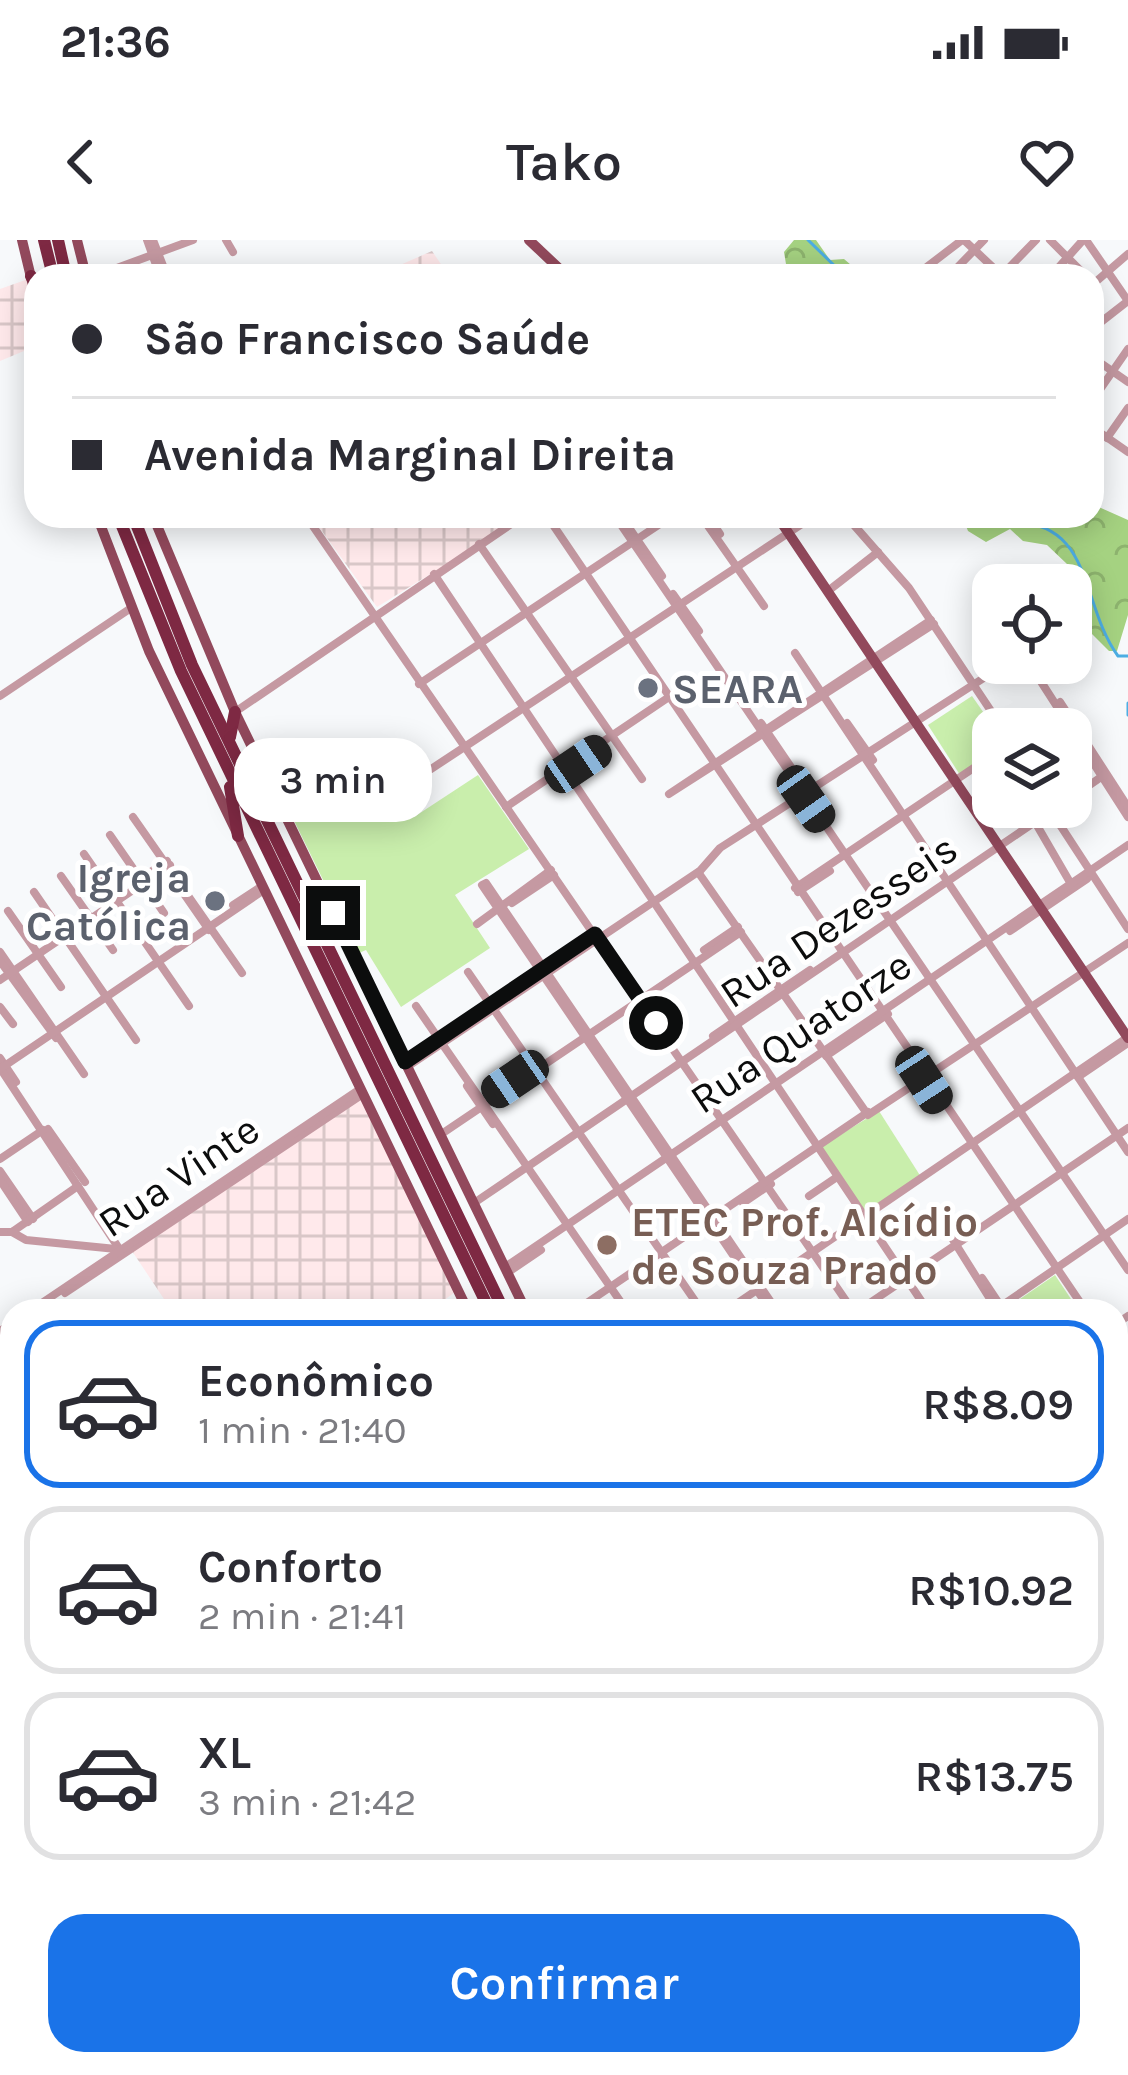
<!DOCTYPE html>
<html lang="pt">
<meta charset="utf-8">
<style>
body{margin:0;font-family:Karla,sans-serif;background:#f7f7f7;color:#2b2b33;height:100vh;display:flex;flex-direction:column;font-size:45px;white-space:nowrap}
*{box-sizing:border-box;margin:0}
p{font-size:39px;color:#7c7c81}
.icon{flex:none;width:66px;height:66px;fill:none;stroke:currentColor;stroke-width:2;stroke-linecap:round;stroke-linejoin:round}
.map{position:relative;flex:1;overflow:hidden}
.panel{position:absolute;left:0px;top:1059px;width:1128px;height:777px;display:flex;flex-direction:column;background:#fff;border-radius:36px 36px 0 0;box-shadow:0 6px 30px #0003}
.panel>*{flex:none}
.top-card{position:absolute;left:24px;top:24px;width:1080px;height:264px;border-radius:36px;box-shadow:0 6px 30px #0003;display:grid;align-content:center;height:264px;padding:0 48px;background:#fff}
.controls{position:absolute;left:972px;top:324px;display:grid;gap:24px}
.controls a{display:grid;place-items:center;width:120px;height:120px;border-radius:24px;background:#fff;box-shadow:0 6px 30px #0003;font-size:60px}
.end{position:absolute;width:54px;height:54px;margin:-27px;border:15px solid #0c0d0d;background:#fff;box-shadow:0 0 0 6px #fff}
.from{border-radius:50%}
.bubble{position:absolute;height:84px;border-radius:36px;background:#fff;box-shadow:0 6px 30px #0003;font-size:39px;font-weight:600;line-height:84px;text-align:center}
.car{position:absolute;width:36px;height:72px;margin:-36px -18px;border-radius:15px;box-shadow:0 0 9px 3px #0007;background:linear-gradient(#222 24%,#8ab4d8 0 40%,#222 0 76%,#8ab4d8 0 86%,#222 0)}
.top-card b{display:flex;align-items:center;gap:42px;height:114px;font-size:45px}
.top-card b+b{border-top:3px solid #e1e1e2}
.top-card i{width:30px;height:30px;background:#2b2b33}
ul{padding:21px 0 0;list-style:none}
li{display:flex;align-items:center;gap:36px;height:168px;margin:0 24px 18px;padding:0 24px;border:6px solid #e1e1e2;border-radius:36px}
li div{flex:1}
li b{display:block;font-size:45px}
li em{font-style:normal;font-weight:600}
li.current{border-color:#1a73e8}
li>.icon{width:108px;height:108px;stroke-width:1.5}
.action{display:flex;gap:24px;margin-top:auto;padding:24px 48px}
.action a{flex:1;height:138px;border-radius:36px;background:#1a73e8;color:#fff;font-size:48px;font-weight:600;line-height:138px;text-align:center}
.status{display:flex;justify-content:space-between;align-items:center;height:84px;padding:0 60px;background:#fff;direction:ltr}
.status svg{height:33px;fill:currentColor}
header{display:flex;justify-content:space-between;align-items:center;height:156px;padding:0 48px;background:#fff;font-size:54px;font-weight:600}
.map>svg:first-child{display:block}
.industrial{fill:url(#industrial-grid)}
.forest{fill:url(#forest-crowns)}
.green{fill:#c9eeac}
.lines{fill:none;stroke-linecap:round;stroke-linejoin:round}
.stream{stroke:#4daee3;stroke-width:3}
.minor{stroke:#c599a2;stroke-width:8}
.major{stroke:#92495c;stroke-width:10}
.highway{stroke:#7e2943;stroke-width:12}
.rail{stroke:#7e7f80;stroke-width:3;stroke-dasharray:21 21;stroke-linecap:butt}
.route{stroke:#0c0d0d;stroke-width:15}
.worship-dot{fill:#6b7280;stroke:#fff;stroke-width:4.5}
.education-dot{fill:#8d6e63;stroke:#fff;stroke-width:4.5}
.labels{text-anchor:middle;stroke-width:10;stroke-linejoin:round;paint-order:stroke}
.worship-label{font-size:42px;font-weight:bold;fill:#5b616d;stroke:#fff;text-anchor:start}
.street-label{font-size:42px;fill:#0c0d0d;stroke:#fff}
.education-label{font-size:42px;font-weight:bold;fill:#785e54;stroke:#fff;text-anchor:start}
</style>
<div class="status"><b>21:36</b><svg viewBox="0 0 49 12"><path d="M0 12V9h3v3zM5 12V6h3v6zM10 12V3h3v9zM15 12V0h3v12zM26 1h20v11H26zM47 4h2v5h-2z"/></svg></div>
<header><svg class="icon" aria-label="back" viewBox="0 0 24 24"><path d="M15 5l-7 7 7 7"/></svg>Tako<svg class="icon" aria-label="heart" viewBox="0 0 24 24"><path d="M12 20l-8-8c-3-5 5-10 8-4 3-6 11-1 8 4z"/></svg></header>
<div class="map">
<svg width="1128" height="1835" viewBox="0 0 1128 1835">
<defs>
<pattern id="industrial-grid" width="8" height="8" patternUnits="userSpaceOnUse" patternTransform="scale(3)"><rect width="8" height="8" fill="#ffe9eb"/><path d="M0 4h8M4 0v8" fill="none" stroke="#d9c7c8"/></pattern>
<pattern id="forest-crowns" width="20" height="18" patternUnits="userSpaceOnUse" patternTransform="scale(3)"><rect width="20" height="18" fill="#a5d281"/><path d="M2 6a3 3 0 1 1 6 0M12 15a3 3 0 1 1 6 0" fill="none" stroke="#8db36e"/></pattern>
</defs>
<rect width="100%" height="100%" fill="#f7f9fb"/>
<!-- industrial -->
<g class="industrial">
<polygon points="432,11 449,36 375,36"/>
<polygon points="31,38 36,106 0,121 0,49"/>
<polygon points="311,276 504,276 510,285 377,367"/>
<polygon points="362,855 458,1050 429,1071 172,1071 132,1011"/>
</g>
<!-- forest -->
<g class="forest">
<polygon points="794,0 816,0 830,20 844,19 864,36 827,36 822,30 812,35 806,27 786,24 784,12"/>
<polygon points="1092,264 1128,280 1128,375 1117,411 1109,411 1090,392 1067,324 1047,305 1023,301 1010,289 986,302 968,291 962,276 1092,276"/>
<polygon points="12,1612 12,1824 156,1824 159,1829 150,1835 0,1835 0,1615"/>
</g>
<!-- green -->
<g class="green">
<polygon points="972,456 995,489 993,511 960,535 928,485"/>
<polygon points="345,506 414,577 478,535 529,609 455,655 490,708 401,767 366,710 359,713 277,546"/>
<polygon points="879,871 921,937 865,974 820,907"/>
<polygon points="1055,1035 1079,1071 1004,1070"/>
</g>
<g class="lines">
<!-- stream -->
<g class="stream">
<polyline points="808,0 845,36"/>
<path d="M1001,276L1005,282C1095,278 1079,363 1118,416H1128"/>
<polyline points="1128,463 1128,475"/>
</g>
<!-- minor -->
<g class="minor">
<polyline points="147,0 160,36"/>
<polyline points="153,0 167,36"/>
<polyline points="226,0 233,12"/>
<polyline points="964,0 1002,36"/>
<polyline points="1050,0 1086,36"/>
<polyline points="1086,0 1128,61 1092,89"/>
<polyline points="95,36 193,0"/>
<polyline points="915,36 962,0"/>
<polyline points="949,36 984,0"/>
<polyline points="1001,36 1036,0"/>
<polyline points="1051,36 1083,0"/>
<polyline points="1092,45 1128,14"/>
<polyline points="1092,117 1128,142"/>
<polyline points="1092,161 1128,109"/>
<polyline points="1092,187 1128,212"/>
<polyline points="1107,198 1128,168"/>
<polyline points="306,276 853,1071"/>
<polyline points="547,276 1086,1071"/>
<polyline points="615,276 1128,1030"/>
<polyline points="621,276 662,336"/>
<polyline points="701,276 764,366"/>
<polyline points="708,276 720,294"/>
<polyline points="846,276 909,348 1003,489"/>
<polyline points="479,304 642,539"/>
<polyline points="434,334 928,1071"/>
<polyline points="828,351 878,312"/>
<polyline points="673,354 699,391"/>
<polyline points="990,362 993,368"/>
<polyline points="931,380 669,554 934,384"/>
<polyline points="795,413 1128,912"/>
<polyline points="1029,423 1128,577"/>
<polyline points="419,444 672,276"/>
<polyline points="0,456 131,368"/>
<polyline points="1060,462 1128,567"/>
<polyline points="235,472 523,276"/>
<polyline points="761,483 827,580"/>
<polyline points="847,483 873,520"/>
<polyline points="1031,489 1062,468"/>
<polyline points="419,537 814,276"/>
<polyline points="1071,558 1104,535"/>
<polyline points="506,567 669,457"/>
<polyline points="1049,568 1128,689"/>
<polyline points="133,577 242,733"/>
<polyline points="1035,582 1071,644"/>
<polyline points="110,595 164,673"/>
<polyline points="84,614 189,766"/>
<polyline points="699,632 720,608 1007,423"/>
<polyline points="149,633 167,621"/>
<polyline points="61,636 113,710"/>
<polyline points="173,638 209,690"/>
<polyline points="795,648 993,515"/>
<polyline points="34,652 136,800"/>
<polyline points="798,652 830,631"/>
<polyline points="512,663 554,635"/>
<polyline points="233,665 262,646"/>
<polyline points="8,671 61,747"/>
<polyline points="477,684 551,630"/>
<polyline points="1010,691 1087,639"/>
<polyline points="704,710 738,687"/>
<polyline points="0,712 84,834"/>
<polyline points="0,721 56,798"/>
<polyline points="468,732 702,1071"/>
<polyline points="0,740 170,625"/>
<polyline points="416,766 627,1071"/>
<polyline points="0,767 13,784"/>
<polyline points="713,796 810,730"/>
<polyline points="826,816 888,774"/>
<polyline points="0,818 16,842"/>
<polyline points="407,827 698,632 868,875 1128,703"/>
<polyline points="0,828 120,1010"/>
<polyline points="0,829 264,650"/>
<polyline points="1078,837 1128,803"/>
<polyline points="467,846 493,884"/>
<polyline points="48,889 85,942"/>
<polyline points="440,895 741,692"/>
<polyline points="0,919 43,890"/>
<polyline points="0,931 33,979"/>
<polyline points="0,940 28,982"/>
<polyline points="809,956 837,937"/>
<polyline points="474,963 1057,567"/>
<polyline points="743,963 771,944"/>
<polygon points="939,977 944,979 941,984 937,982"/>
<polygon points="947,988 951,990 949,995 945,993"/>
<polyline points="0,992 12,992 78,946"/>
<polyline points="12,992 26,1000 116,1009"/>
<polyline points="950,995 997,1070"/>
<polyline points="505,1027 1128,605"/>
<polyline points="507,1033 541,1010"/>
<polyline points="982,1038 1004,1071"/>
<polyline points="65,1053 363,854"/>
<polyline points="30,1071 360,849"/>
<polyline points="575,1071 868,872"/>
<polyline points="726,1071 1128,797"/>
<polyline points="771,1071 482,645 486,643 777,1071"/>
<polyline points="858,1071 1128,888"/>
<polyline points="994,1071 1128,979"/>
<polyline points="1116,1084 1128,1076"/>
<polyline points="0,1091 12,1083"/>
<polyline points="1116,1125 1128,1143"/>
<polyline points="0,1155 12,1157"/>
<polyline points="1116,1169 1128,1161"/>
<polyline points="1116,1242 1128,1260"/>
<polyline points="1116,1353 1128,1371"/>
<polyline points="1116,1440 1128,1432"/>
<polyline points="1116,1446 1128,1438"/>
<polyline points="1116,1455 1128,1472"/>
<polyline points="1116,1531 1128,1523"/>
<polyline points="1116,1565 1128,1583"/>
<polyline points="1116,1628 1128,1620"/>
<polyline points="1116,1683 1128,1701"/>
<polyline points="1116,1712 1128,1704"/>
<polyline points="1116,1719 1128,1710"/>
<polyline points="1116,1780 1128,1798"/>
<polyline points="334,1824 342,1835"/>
<polyline points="375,1824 384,1835"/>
<polyline points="455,1824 463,1835"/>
<polyline points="530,1824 538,1835"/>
<polyline points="593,1824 601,1832"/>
<polyline points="991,1824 999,1835"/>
<polyline points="1070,1824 1077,1834"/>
<polyline points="153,1835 169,1824"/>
<polyline points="275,1835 292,1824"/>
<polyline points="286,1835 302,1824"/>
<polyline points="419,1835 435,1824"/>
<polyline points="551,1835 567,1824"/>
<polyline points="936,1835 952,1824"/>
<polyline points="1075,1835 1128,1823"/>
</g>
<!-- major -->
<g class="major">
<polyline points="22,0 36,58"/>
<polyline points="77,0 86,36"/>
<polyline points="529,0 567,36"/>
<polyline points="97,276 149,411 468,1071"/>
<polyline points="153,276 235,472 526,1071"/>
<polyline points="777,276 1128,798"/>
<polyline points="1116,1350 1128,1342"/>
<polyline points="890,1824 895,1835"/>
</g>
<!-- highway -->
<g class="highway">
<polyline points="44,0 53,36"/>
<polyline points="58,0 66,36"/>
<polyline points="31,36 36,45"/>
<polyline points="118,276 181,431 490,1071"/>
<polyline points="133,276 192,425 504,1071"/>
<polyline points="230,497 235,472"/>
<polyline points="230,547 238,596"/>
<polyline points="855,1824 860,1835"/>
<polyline points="869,1824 874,1835"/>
<polyline points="836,1832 838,1835"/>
</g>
<!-- rail -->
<g class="rail">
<polyline points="0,1175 12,1177"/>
<polyline points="742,1824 744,1835"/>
</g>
</g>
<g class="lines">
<!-- route -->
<polyline class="route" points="333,673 405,822 595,694 656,783"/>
</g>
<!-- markers -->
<g class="worship-dot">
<circle cx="648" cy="448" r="12"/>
<circle cx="215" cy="661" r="12"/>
</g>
<circle class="education-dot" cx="607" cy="1005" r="12"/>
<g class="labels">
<!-- worship labels -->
<g class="worship-label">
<text x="672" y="463">SEARA</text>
<text x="191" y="652" text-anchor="end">Igreja<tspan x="191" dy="48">Católica</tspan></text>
</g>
<!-- street labels -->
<g class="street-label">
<text transform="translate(838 680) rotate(-34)" y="15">Rua Dezesseis</text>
<text transform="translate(800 791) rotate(-34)" y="15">Rua Quatorze</text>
<text transform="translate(178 935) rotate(-34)" y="15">Rua Vinte</text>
</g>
<!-- education labels -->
<g class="education-label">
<text x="631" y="996">ETEC Prof. Alcídio<tspan x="631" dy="48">de Souza Prado</tspan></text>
</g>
</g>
</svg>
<div class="controls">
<a><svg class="icon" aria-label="locate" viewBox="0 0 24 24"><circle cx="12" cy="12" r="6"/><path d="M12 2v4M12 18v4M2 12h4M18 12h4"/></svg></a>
<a><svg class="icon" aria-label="layers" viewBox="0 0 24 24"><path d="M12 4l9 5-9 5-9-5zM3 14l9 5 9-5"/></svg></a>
</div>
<i class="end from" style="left:656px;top:783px"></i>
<i class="end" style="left:333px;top:673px"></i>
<div class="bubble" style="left:234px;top:498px;width:198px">3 min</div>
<i class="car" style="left:578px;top:524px;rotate:56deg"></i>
<i class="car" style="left:806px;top:559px;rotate:145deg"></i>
<i class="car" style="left:515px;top:839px;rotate:236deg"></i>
<i class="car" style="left:924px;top:840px;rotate:147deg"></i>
<div class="top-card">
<b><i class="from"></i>São Francisco Saúde</b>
<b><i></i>Avenida Marginal Direita</b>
</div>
<section class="panel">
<ul>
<li class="current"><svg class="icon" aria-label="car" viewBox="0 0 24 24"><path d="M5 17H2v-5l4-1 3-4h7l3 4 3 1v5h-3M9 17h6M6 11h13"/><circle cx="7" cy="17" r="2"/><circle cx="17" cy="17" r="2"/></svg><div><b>Econômico</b><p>1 min · 21:40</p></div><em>R$8.09</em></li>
<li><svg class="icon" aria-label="car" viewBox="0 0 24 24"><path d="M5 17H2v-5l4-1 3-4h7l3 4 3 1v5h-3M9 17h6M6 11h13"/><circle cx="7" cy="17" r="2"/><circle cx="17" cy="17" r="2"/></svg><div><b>Conforto</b><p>2 min · 21:41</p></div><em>R$10.92</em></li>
<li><svg class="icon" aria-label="car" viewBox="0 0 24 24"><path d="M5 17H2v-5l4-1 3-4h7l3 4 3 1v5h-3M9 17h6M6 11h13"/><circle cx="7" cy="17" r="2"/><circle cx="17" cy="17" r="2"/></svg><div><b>XL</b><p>3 min · 21:42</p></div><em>R$13.75</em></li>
</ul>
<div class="action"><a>Confirmar</a></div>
</section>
</div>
